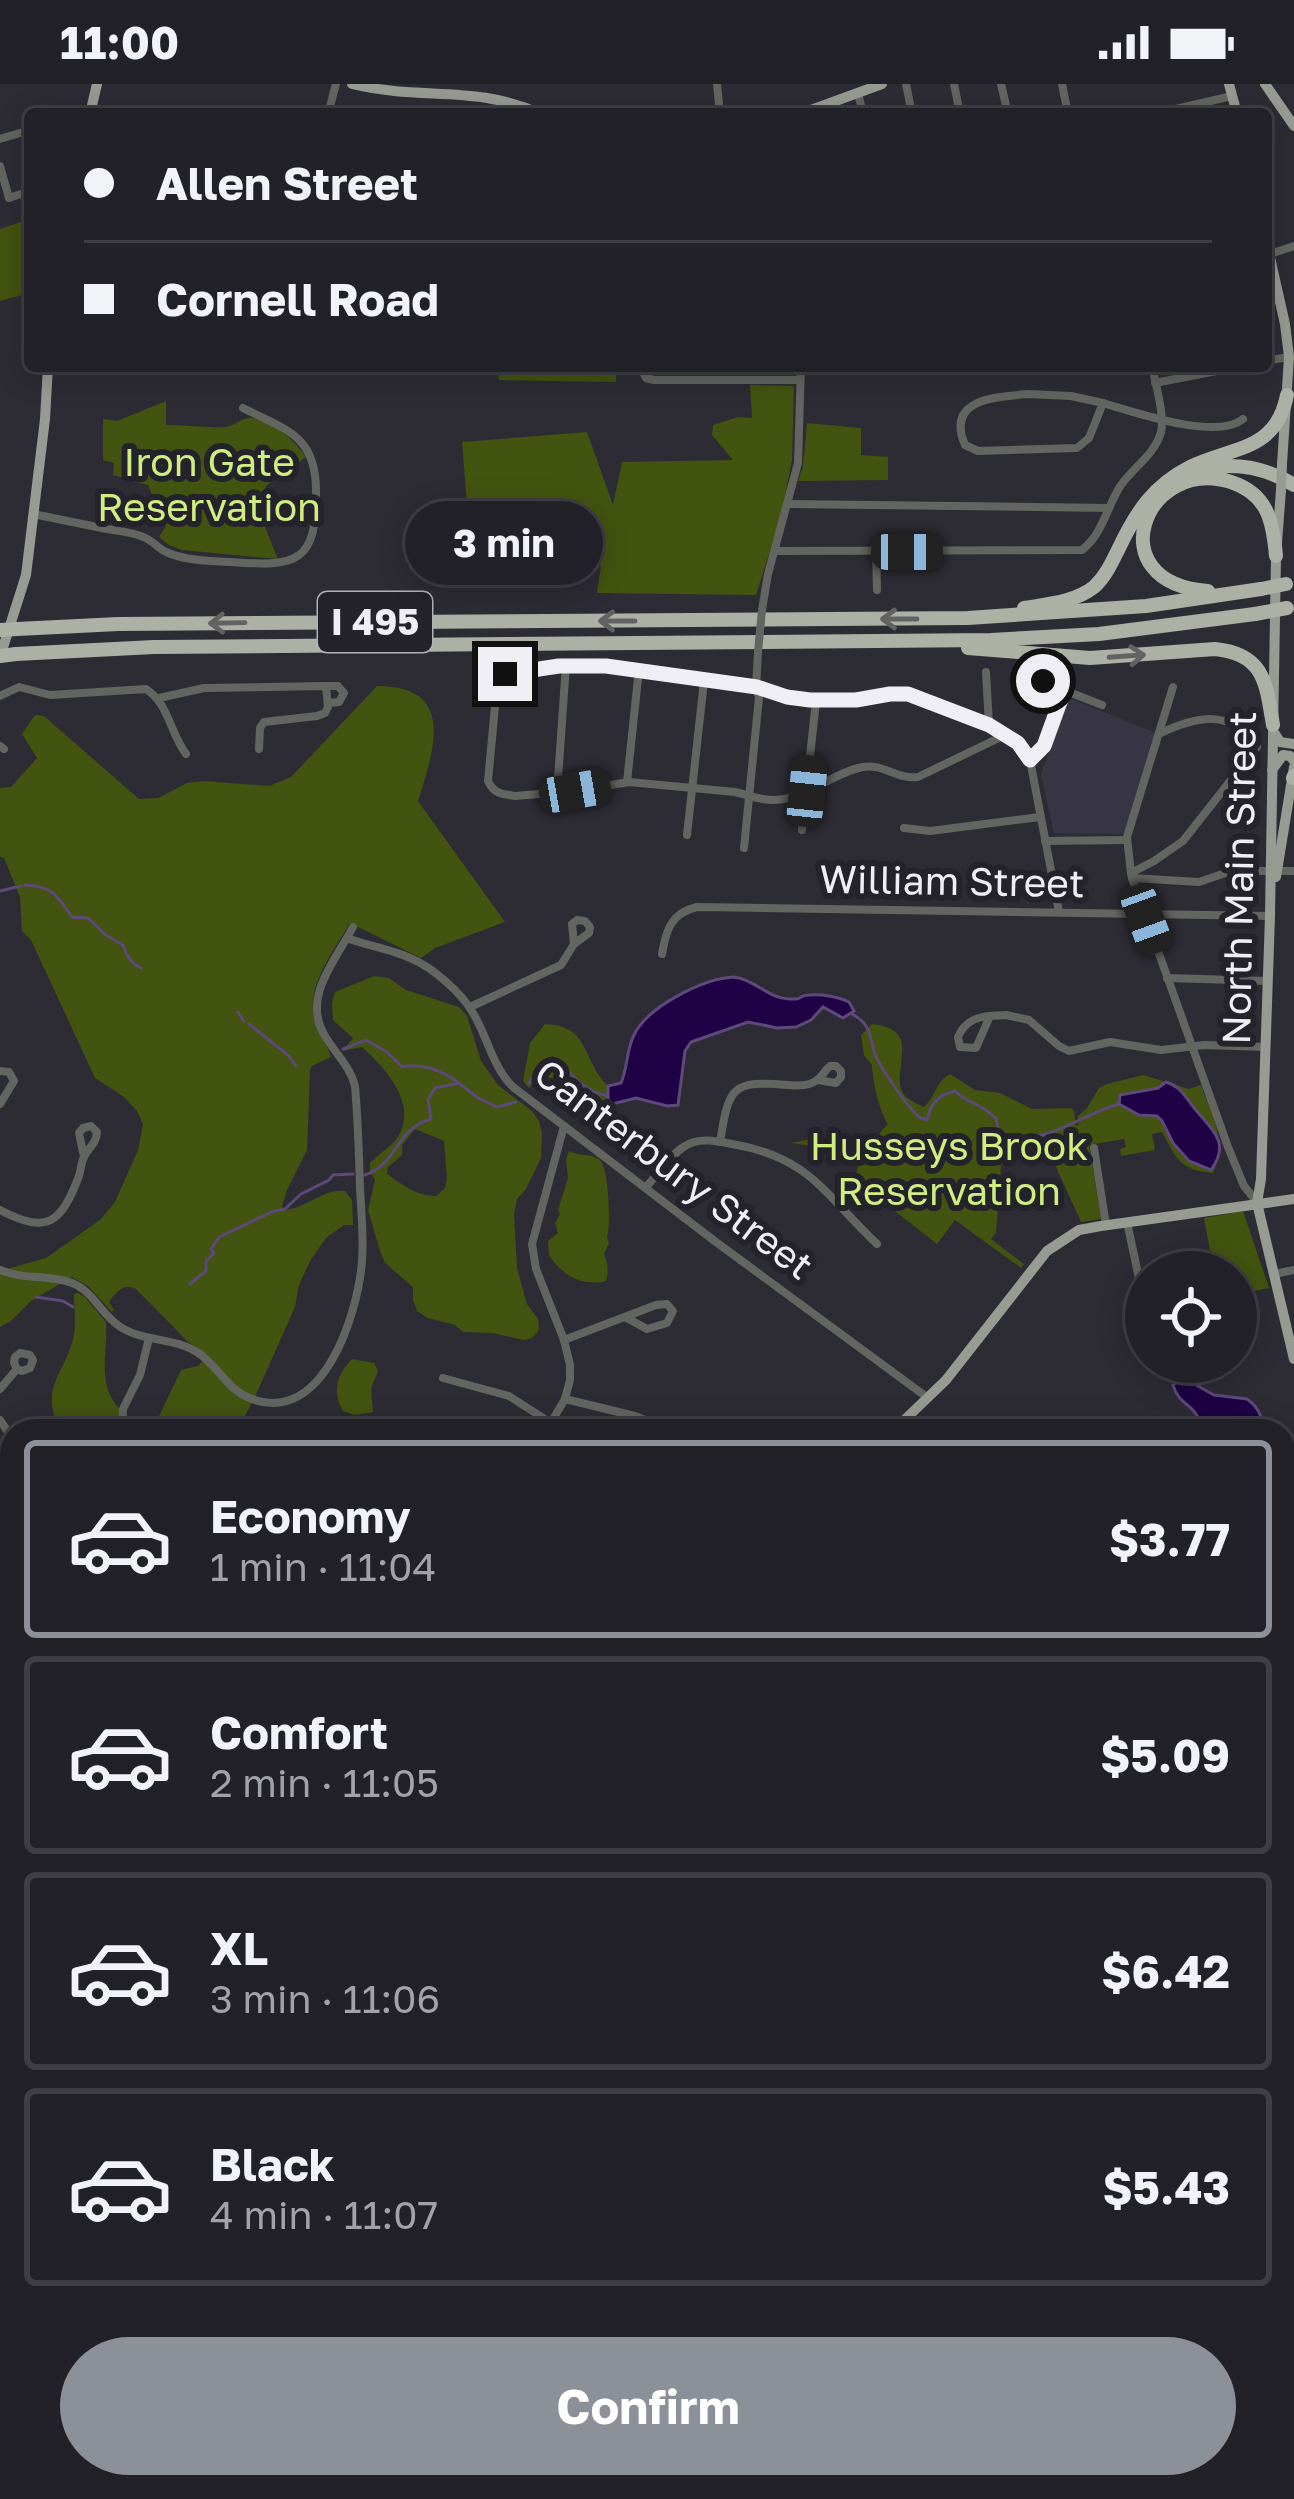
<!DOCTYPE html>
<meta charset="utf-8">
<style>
body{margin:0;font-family:"Golos Text",sans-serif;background:#2e2e34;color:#f1f3f6;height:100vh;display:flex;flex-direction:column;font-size:45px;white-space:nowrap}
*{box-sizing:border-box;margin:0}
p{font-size:39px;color:#a2a3a8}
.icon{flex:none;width:66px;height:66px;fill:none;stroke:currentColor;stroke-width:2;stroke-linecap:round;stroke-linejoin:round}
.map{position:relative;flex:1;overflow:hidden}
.side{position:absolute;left:0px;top:1335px;width:1296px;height:1080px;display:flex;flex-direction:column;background:#222128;border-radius:36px 36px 0 0;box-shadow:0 6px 30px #0003,0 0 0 3px #3f3e45}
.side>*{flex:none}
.banner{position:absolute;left:24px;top:24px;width:1248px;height:264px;border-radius:12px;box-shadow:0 6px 30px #0003,0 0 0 3px #3f3e45;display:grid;align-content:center;height:264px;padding:0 60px;background:#222128}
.tools{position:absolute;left:1125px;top:1167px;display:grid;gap:24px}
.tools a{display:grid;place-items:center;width:132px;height:132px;border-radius:50%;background:#222128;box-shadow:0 6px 30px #0003,0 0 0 3px #3f3e45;font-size:60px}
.end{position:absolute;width:54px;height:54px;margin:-27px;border:15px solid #efeef4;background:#111;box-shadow:0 0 0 6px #111}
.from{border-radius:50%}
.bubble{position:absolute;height:84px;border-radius:42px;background:#222128;box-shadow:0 6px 30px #0003,0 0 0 3px #3f3e45;font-size:39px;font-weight:700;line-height:84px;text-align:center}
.car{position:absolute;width:36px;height:72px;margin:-36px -18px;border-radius:15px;box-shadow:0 0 9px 3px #0007;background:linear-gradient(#222 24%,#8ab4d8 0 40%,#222 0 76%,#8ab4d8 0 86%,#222 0)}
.banner b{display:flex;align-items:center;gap:42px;height:114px;font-size:45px}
.banner b+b{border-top:3px solid #3f3e45}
.banner i{width:30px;height:30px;background:#f1f3f6}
ul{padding:21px 0 0;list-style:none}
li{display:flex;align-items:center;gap:36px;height:198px;margin:0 24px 18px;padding:0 36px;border:6px solid #3f3e45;border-radius:12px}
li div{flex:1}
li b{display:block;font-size:45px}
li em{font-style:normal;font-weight:700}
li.active{border-color:#8c9099}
li>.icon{width:108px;height:108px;stroke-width:1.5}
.button{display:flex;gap:24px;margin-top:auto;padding:24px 60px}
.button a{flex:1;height:138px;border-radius:72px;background:#8c9099;color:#fff;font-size:48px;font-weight:700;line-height:138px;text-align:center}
.status{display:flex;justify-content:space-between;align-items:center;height:84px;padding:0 60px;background:#222128;direction:ltr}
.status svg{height:33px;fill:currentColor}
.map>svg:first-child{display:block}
.built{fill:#383544}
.green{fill:#435310;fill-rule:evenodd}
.water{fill:#1e0245;stroke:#5d497a;stroke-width:3}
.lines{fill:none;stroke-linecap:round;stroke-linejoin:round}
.stream{stroke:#5d497a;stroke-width:3}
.minor{stroke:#636560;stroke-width:8}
.major{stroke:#989b92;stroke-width:10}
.highway{stroke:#adb1a5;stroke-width:14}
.minor-bridge{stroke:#636560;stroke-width:8}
.major-bridge{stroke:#989b92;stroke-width:10}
.highway-bridge{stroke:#adb1a5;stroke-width:14}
.oneway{stroke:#626262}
.route{stroke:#efeef4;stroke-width:15}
.labels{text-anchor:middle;stroke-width:12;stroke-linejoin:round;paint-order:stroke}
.shield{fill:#24222b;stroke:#b2b1b8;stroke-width:3}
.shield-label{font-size:36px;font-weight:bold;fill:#efeef4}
.park-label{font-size:39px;fill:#cfee7f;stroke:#24222b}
.street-label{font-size:39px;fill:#efeef4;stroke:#24222b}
</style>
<div class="status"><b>11:00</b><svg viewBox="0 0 49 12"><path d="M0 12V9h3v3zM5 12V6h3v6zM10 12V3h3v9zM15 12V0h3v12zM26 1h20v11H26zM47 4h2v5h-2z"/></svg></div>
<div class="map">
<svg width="1294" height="2415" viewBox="0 0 1294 2415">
<rect width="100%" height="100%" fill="#2d2c35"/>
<!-- built -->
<g class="built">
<polygon points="1069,614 1156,649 1124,750 1054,749 1041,690"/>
<polygon points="573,2403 822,2403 822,2415 574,2415"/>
</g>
<!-- green -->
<g class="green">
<polygon points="30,135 30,209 0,217 0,145"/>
<polygon points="496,282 616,282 616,298 499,296"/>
<polygon points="750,301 794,302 792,376 781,432 756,511 597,509 601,482 472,483 462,358 587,348 613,421 622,378 733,376 712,351 713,341 738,333 752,334"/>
<path d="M166,317V341C186,341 206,344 225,343C235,342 242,333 252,334C272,336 296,357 306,373L266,402L262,436L278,475L182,466L169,461L159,453L166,442L148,401L113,391L114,379L103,376V335L117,337Z"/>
<polygon points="807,339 861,344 861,371 888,373 888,396 798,397 803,382"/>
<path d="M377,602C457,602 434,666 418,717L505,838L435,864L421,874L350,839C335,865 309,898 313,929C315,946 327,958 331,973L312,982L310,986L307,1066L287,1106L282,1122L285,1126C308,1124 322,1105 345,1107L352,1116L353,1141H344L326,1154L310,1177L299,1201L295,1223L255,1313L237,1347H152L181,1286L198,1282L208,1271L188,1258L136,1205C124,1199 116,1208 109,1218L114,1226L112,1228L88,1202L72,1193L31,1217L11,1237L0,1243V1187L46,1174L100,1136L115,1118L138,1066L143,1040L137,1027L124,1013L95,994L31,856L22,847L20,813L4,774L0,773V704L11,703L37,674L22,650L35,631L44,632L139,715L158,714L187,699L203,697L269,702L291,693Z"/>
<path d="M374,892L389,894L406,906L459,923L467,932L481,977L498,1001L532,1027L539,1037L542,1049L541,1074L526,1105L517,1115L514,1130L517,1184L527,1220L538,1235L539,1246L532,1254L524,1256L492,1249L463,1248L455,1241L428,1234L417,1227L413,1216V1203L385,1179L380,1167L368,1126L375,1096L370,1087V1079C378,1070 393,1062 399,1051C417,1018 385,984 362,963L343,967L353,954L333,936L332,919L335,908ZM415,1045L444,1057L447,1095L445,1104L436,1112C414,1111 403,1101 387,1090L388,1083L402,1071V1061Z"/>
<path d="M545,940C591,942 581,975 608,1002V1021L593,1036L577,1031L572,1016L553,994L539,991L529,1004L523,997L530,959Z"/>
<path d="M872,940C928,946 885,990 906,1013C908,1015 921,1022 924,1023C936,1013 935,998 950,990L975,1006L1000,1009L1032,1025L1071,1024L1074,1027L1076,1042L1079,1040L1077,1033L1087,1024L1099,1004L1107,1000L1143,991L1189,1005L1201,1001C1213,1035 1227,1054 1213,1089C1179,1086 1177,1075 1162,1048L1152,1050L1155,1066L1121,1072L1120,1065L1126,1063L1124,1055L1089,1061L1101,1135L1081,1138L1046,1061L1020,1057L1006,1066L1007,1078L1001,1081L996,1149L991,1155L1024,1180L1021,1184L955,1136L937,1160L855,1096L861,1069L791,1059L811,1055L870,1060L888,1040C880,1029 872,996 872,981L864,971L861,951Z"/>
<path d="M569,1067C579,1072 591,1070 599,1075C609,1082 611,1141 607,1153L609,1159L604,1170C608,1180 609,1186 606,1197C583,1203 561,1191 549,1171L548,1157L558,1149L555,1139L560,1130L558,1126L568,1094L566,1075Z"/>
<polygon points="1243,1127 1269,1204 1236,1211 1236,1188 1214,1188 1204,1134"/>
<path d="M78,1209L85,1213L106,1238C108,1268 96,1301 120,1325V1347H60C39,1300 65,1292 74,1251C76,1238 74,1223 74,1210Z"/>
<path d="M352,1275L374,1279L378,1287L371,1305L373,1328L355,1331L343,1327C332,1307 336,1292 352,1275Z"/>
<polygon points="0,1507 12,1522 12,1658 0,1637"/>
<polygon points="12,1880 12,2305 0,2306 0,1887"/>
<polygon points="178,2403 313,2403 317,2415 177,2415"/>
</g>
<!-- water -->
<g class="water">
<path d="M733,893C755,895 767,914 789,915C806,916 794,912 810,911C822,910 839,913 849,918L854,927L843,934L823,923L811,936L796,943L777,944L748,938L691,958L685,967L678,1021L667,1022L636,1014L608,1021V1002L621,999C628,983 626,967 634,951C648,922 703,895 733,893Z"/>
<path d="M1166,998C1182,1003 1184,1012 1195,1025C1212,1046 1231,1058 1211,1086L1189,1077L1173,1059L1162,1037L1157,1032L1139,1031L1119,1020L1120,1011L1158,1004Z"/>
<path d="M1182,1293L1214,1311L1247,1315C1258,1323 1264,1334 1261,1347H1202C1197,1317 1180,1325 1173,1301Z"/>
</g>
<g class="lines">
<!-- stream -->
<g class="stream">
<path d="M25,801C53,802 57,812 72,833L88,834L106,851L123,861C127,872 131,879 141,884"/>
<polyline points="0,807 21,802"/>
<polyline points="238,928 244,937"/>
<path d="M852,930C871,940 869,951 875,970C880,984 908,1023 919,1033L927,1036C931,1019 938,1011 955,1007C967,1019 976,1018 986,1026C989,1028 992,1032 996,1034L999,1050L1007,1056C1020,1051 1033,1054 1046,1050C1072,1042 1093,1027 1119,1020"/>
<polyline points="249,940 289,972 296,982"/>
<path d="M343,965L366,956L387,968L402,983C420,979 443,986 457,998"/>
<path d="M529,999L539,982L547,976C576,985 574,1005 608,1012"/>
<path d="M365,1091C398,1080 396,1044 431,1035L428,1015L435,1004L459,999L478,1014L497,1023L516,1018"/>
<polyline points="190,1200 206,1187 206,1177 214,1169 211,1165 219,1153 274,1127 285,1125 301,1110 329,1096 333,1091 353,1090"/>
<polyline points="36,1213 63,1217 73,1223"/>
</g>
<!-- minor -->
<g class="minor">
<polyline points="717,0 720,30"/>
<polyline points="906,0 912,30"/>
<polyline points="954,0 960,30"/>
<polyline points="1001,0 1008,30"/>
<polyline points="1062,0 1068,30"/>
<polyline points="858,9 863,30"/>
<polyline points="328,30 336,0"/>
<polyline points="1154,30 1232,12"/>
<polyline points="0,55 30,46"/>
<polyline points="0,82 9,114 30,107"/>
<polyline points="1267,171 1294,162"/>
<polyline points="1266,277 1288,273"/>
<polyline points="640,282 646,294 654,296 798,296"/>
<polyline points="287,286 287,282"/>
<polyline points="1155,299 1242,282"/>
<path d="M1028,310L1071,312L1103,319L1089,354L1077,364L978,367L965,361C945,314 997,313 1028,310Z"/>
<path d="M1103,319C1134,328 1217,357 1243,335"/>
<polyline points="789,420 1109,424"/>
<path d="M33,430C58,435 82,440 107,445C118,447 132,448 143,453C152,456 158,464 166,468C186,477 210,477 231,478C297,483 317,479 316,407C316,351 286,346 243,324"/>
<path d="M775,467L1082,466C1103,450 1107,422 1121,401C1134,383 1155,370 1161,348C1165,332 1155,298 1152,282"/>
<polyline points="876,467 877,506"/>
<polyline points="762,526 768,490 798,379 801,282"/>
<path d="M758,568L756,603C788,612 816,619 850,616C868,615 889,606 906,610C939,615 1015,647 1030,676L1059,828"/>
<polyline points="986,588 989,641"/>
<polyline points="1033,594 1102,621"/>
<polyline points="326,602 338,602 344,609 339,618 328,619"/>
<path d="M0,612L19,603L50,611L146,605C169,620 170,649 186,670"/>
<polyline points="159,614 204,604 326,602 328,623 325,629 317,632 264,638 260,644 259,665"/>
<polyline points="0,662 4,665"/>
<polyline points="1030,676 1044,662 1064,607"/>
<polyline points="627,698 639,585"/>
<polyline points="557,709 566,581"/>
<polyline points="904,744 930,747 1040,733"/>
<polyline points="802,746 816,617"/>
<polyline points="687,751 704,597"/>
<polyline points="1045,757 1127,756"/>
<path d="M744,764L759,613L756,603C707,601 526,555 497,601L488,697C494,710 502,710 515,712L575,707L629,698L735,708C747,711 760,716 772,716C806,716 831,689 863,683C883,679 897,696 918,693L1005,651"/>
<polyline points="1131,789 1127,753 1173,603"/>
<polyline points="1132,794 1228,1063 1244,1102 1256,1117"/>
<path d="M1132,794L1131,789L1154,777L1183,757L1257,663C1232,624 1196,632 1159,650"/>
<polyline points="1132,794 1199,798 1231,787 1294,787"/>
<path d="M347,854C368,862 390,865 410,874C432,883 461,908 473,929C488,954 492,982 513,1003L716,1158L928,1314"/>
<path d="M662,870C666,846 671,829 697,823L1270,832"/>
<polyline points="1167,894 1267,897"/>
<polyline points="470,923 561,881 574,860 572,840 577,836 585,837 590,843 589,849 574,860"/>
<path d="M990,932C974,933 964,939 958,953L960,963L976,964L990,932L1006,931L1029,936L1059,962L1069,967L1110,958L1161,966L1204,961L1265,963"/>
<polyline points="0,987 9,988 14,997 0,1020"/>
<path d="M720,1058C729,1003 731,996 788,1001C797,1002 810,1002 817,996C823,992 825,986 830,982H836L841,987V993L836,999L818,996"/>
<polyline points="1094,1064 1106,1141"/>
<path d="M646,1103C658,1090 670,1071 685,1062C699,1053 717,1057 732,1060C810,1073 825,1111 877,1160"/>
<path d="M0,1126C48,1151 61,1139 79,1092C81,1085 81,1079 84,1073C89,1062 96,1061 97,1048L91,1042L83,1044L79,1049L84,1073"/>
<polyline points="1127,1138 1144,1218"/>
<path d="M0,1186C23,1196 49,1190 72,1199C93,1207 101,1230 119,1242C142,1258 173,1253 197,1268C218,1281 227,1307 252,1315C324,1341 358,1229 362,1177C364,1153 361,1128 360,1103C359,1070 358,1036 355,1002C350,982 335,969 325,952C301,913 336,876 353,843"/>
<polyline points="1274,1190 1294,1186"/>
<polyline points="564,1256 656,1221 667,1220 673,1227 667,1239 647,1245 625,1233"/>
<polyline points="443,1294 509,1312 551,1339"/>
<polyline points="0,1305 17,1285 22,1287 30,1284 33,1276 30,1271 20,1269 15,1273 14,1279 17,1285"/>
<polyline points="565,1315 635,1332 673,1347"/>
<polyline points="0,1336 12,1354"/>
<polyline points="122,1347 123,1325 140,1291 149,1254"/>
<polyline points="546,1347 565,1315 570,1296 570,1281 564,1256 536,1185 532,1160 564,1042"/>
<polyline points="1284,1576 1294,1576"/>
<polyline points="1284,1626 1294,1621"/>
<polyline points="1284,1718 1294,1718"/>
<polyline points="0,1744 12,1747"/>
<polyline points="0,2311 12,2310"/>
<polyline points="318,2403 323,2415"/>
<polyline points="811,2403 813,2415"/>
<polyline points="118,2415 120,2403"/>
<polyline points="411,2415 418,2410 428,2415"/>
<polyline points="490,2415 493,2404 503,2403 509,2410 507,2415"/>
<polyline points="1044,2415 1051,2403"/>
</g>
<!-- major -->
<g class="major">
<path d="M352,0C423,17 474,0 541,30"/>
<polyline points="1229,0 1237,30"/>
<polyline points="1265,0 1294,42"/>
<polyline points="90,30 97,0"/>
<polyline points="800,30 882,0"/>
<polyline points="1266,156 1285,240 1289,273 1282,380"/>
<polyline points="1281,406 1276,472 1270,832 1261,1095 1257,1119 1294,1275"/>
<polyline points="0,573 26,491 45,335 48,282"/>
<polyline points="1275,650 1280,658 1294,660"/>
<polyline points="1272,686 1283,671 1290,672 1294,677"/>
<polyline points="1276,793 1294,683"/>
<polyline points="893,1347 946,1296 1047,1167 1079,1146 1101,1142 1294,1115"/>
<polyline points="0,1689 12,1722"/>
<polyline points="0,1878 12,1871"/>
<polyline points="1284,2020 1294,2020"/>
<path d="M1172,2407C1203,2407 1232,2402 1260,2415"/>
</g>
<!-- highway -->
<g class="highway">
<path d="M1202,385C1235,378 1265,383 1294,401"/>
<path d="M1208,507C1096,499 1145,371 1231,398C1268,410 1273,438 1276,472"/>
<path d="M1024,524C1048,520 1075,518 1094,503C1106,492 1112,478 1119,464C1136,428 1154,401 1190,383C1233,362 1276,368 1287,311"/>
<polyline points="17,545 118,540 968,534 1146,522 1261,505"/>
<path d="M968,564L1090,574L1215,565C1265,570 1266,600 1273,641"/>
<polyline points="16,570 154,563 991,556 1099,550 1255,530"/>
<polyline points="1293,694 1294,692"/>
</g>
<!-- minor-bridge -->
<polyline class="minor-bridge" points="758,568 762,526"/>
<!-- major-bridge -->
<polyline class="major-bridge" points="1281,406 1282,380"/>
<!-- highway-bridge -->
<g class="highway-bridge">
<polyline points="1261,505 1286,500"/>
<polyline points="1255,530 1287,524"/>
<polyline points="0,546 17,545"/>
<polyline points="0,572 16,570"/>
</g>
</g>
<!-- one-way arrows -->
<defs><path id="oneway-shaft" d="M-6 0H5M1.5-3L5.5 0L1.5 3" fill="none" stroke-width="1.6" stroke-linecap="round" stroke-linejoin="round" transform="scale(3)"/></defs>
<g class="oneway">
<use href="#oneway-shaft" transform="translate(899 535) rotate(180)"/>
<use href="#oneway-shaft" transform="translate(617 537) rotate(180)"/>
<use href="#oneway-shaft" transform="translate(227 539) rotate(179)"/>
<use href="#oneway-shaft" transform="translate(1127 572) rotate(-4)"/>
</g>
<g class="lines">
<!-- route -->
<polyline class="route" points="505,590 559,582 606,582 757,603 787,613 810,616 856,616 890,610 908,610 989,641 1018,659 1030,676 1044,662 1064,607 1043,597"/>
</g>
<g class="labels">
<!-- shield labels -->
<rect class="shield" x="318" y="508" width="114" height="60" rx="9"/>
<g class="shield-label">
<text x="375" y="551">I 495</text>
</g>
<!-- park labels -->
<g class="park-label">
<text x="209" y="392">Iron Gate<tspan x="209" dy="45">Reservation</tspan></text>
<text x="949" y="1076">Husseys Brook<tspan x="949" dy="45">Reservation</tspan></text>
</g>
<!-- street labels -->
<g class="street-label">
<text transform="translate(1239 794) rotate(-89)" y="14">North Main Street</text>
<text transform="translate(952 797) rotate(1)" y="14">William Street</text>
<text transform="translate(674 1085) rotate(37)" y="14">Canterbury Street</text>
</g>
</g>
</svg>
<div class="tools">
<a><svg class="icon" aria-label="locate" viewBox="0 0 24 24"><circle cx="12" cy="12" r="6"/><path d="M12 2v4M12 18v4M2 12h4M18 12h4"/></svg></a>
</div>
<i class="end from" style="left:1043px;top:597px"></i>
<i class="end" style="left:505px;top:590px"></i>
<div class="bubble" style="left:405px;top:417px;width:198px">3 min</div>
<i class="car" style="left:907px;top:468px;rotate:90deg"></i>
<i class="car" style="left:575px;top:707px;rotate:80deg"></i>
<i class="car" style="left:807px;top:707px;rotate:6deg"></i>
<i class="car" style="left:1146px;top:835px;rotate:160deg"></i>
<div class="banner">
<b><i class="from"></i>Allen Street</b>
<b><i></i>Cornell Road</b>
</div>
<section class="side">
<ul>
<li class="active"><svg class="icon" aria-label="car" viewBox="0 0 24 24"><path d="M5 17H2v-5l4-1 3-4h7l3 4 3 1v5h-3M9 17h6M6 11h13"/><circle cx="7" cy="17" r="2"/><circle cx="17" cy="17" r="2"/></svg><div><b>Economy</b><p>1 min · 11:04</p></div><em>$3.77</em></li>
<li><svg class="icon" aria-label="car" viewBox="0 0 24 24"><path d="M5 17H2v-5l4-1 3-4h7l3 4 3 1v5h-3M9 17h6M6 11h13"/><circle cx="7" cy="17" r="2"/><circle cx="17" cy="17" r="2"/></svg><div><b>Comfort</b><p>2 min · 11:05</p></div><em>$5.09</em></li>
<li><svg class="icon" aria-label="car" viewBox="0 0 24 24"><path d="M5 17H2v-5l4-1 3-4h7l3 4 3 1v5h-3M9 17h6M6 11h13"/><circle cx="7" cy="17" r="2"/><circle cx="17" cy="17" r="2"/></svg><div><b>XL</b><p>3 min · 11:06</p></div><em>$6.42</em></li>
<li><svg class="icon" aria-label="car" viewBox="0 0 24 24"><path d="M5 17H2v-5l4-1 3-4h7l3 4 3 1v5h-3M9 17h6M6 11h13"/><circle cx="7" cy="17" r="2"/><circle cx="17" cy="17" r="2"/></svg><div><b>Black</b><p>4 min · 11:07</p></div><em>$5.43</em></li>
</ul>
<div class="button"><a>Confirm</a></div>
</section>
</div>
